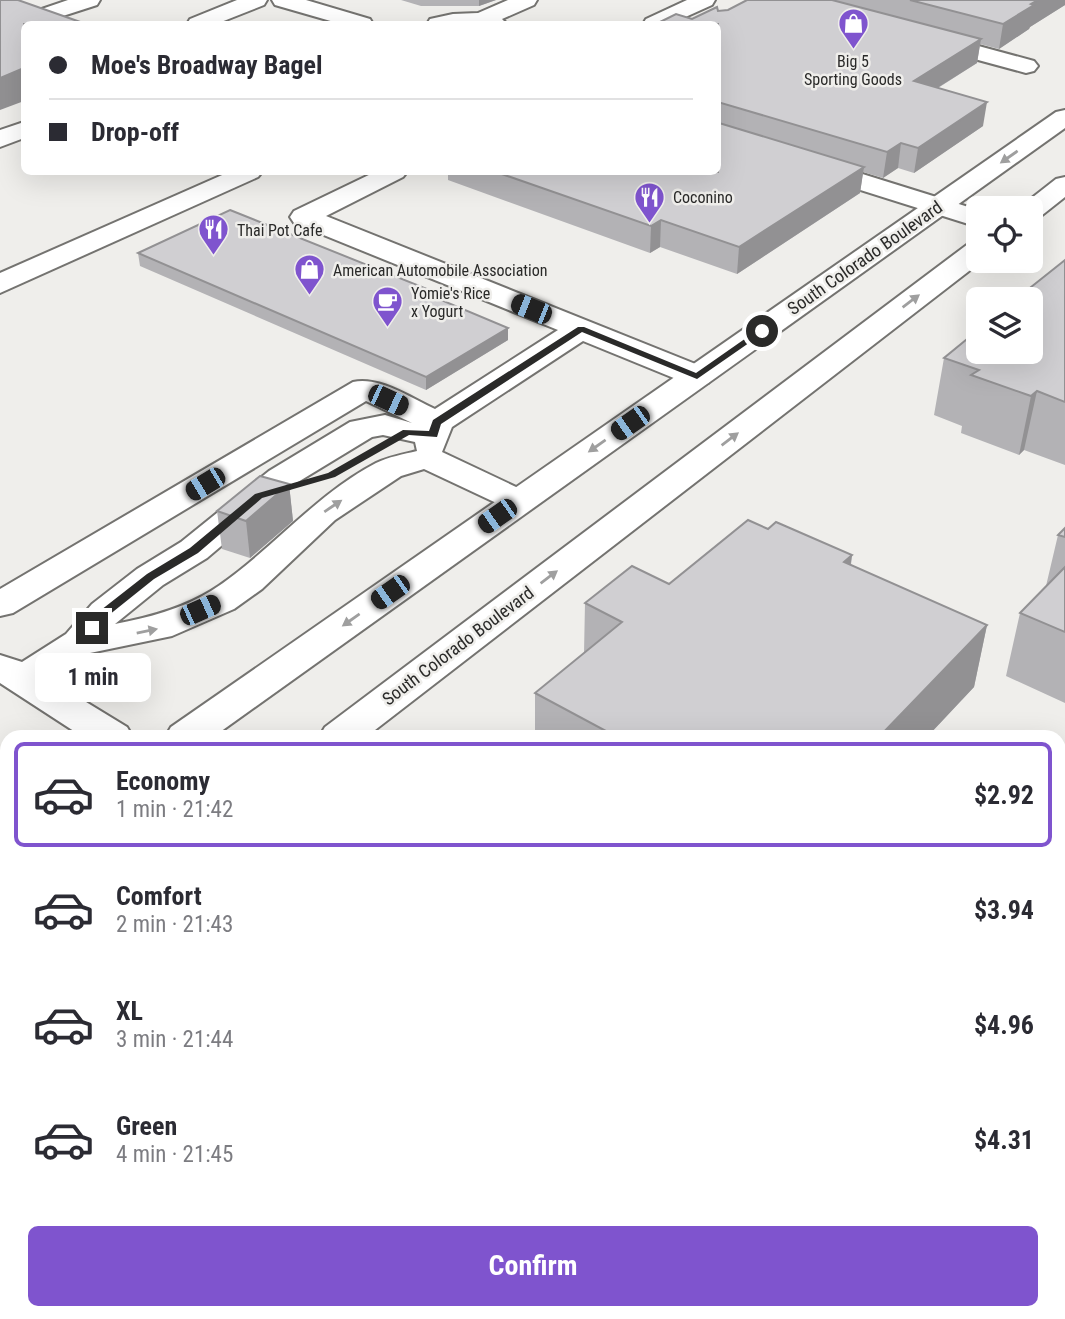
<!DOCTYPE html>
<meta charset="utf-8">
<style>
body{margin:0;font-family:"Roboto Condensed",sans-serif;background:#f7f7f7;color:#2b2b33;height:100vh;display:flex;flex-direction:column;font-size:26px;white-space:nowrap}
*{box-sizing:border-box;margin:0}
p{font-size:23px;color:#7c7c81}
.icon{flex:none;width:38px;height:38px;fill:none;stroke:currentColor;stroke-width:2;stroke-linecap:round;stroke-linejoin:round}
.map{position:relative;flex:1;overflow:hidden}
.side{position:absolute;left:0px;top:730px;width:1066px;height:590px;display:flex;flex-direction:column;background:#fff;border-radius:21px 21px 0 0;box-shadow:0 7px 28px #0002}
.side>*{flex:none}
.top-card{position:absolute;left:21px;top:21px;width:700px;height:154px;border-radius:10px;box-shadow:0 7px 28px #0002;display:grid;align-content:center;height:154px;padding:0 28px;background:#fff}
.buttons{position:absolute;left:966px;top:196px;display:grid;gap:14px}
.buttons a{display:grid;place-items:center;width:77px;height:77px;border-radius:10px;background:#fff;box-shadow:0 7px 28px #0002;font-size:35px}
.end{position:absolute;width:32px;height:32px;margin:-16px;border:9px solid #2a2a29;background:#fff;box-shadow:0 0 0 4px #fff}
.from{border-radius:50%}
.bubble{position:absolute;height:49px;border-radius:10px;background:#fff;box-shadow:0 7px 28px #0002;font-size:23px;font-weight:700;line-height:49px;text-align:center}
.car{position:absolute;width:21px;height:42px;margin:-21px -10px;border-radius:9px;box-shadow:0 0 5px 2px #0007;background:linear-gradient(#222 24%,#8ab4d8 0 40%,#222 0 76%,#8ab4d8 0 86%,#222 0)}
.top-card b{display:flex;align-items:center;gap:24px;height:66px;font-size:26px}
.top-card b+b{border-top:2px solid #e1e1e2}
.top-card i{width:18px;height:18px;background:#2b2b33}
ul{padding:12px 0 0;list-style:none}
li{display:flex;align-items:center;gap:21px;height:105px;margin:0 14px 10px;padding:0 14px;border:4px solid transparent;border-radius:10px}
li div{flex:1}
li b{display:block;font-size:26px}
li em{font-style:normal;font-weight:700}
li.selected{border-color:#7f54ce}
li>.icon{width:63px;height:63px;stroke-width:1.5}
.action{display:flex;gap:14px;margin-top:auto;padding:14px 28px}
.action a{flex:1;height:80px;border-radius:10px;background:#7f54ce;color:#fff;font-size:28px;font-weight:700;line-height:80px;text-align:center}
.map>svg:first-child{display:block}
.lines{fill:none;stroke-linecap:round;stroke-linejoin:round}
.minor-casing{stroke:#747370;stroke-width:4}
.major-casing{stroke:#747370;stroke-width:4}
.minor{fill:#fff;fill-rule:evenodd}
.major{fill:#fff;fill-rule:evenodd}
.wall{fill:#b3b2b5}
.shaded-wall{fill:#929193}
.building{fill:#d0cfd2;stroke:#929193;stroke-width:2}
.oneway{fill:#9f9f9f}
.route{fill:#2a2a29}
.labels{text-anchor:middle;stroke-width:5;stroke-linejoin:round;paint-order:stroke}
.far-poi-label{font-size:16px;fill:#2a2a29;stroke:#efeeeb;text-anchor:start}
.street-label{font-size:18px;fill:#2a2a29;stroke:#efeeeb}
</style>
<div class="map">
<svg width="1065" height="1319" viewBox="0 0 1065 1319">
<rect width="100%" height="100%" fill="#efeeeb"/>
<g class="lines">
<defs>
<g id="minor">
<polygon points="68,0 100,0 97,5 38,24 30,23 27,18 30,13"/>
<polygon points="237,0 267,0 264,5 216,24 187,24 190,19"/>
<polygon points="272,0 306,0 370,19 373,24 341,24 275,5"/>
<polygon points="508,0 537,0 534,5 502,19 507,24 427,24 430,19 453,14 478,13"/>
<polygon points="687,0 715,0 712,5 670,24 643,24 646,19"/>
<polygon points="927,32 1034,61 1038,66 1034,71 1026,73 919,44 916,39 919,34"/>
<polygon points="24,122 24,138 0,147 0,130"/>
<polygon points="718,129 978,210 978,227 718,145"/>
<polygon points="229,172 262,172 258,177 0,293 0,273"/>
<path d="M375,172H407L403,177L326,216L708,369L713,376L708,383L697,385L686,383L583,341L452,427L442,452L531,494L536,501L531,508L519,511L507,508L424,469L401,476L335,520L262,589L234,609L172,636L90,653L50,680L127,727L133,737H83L0,683V655L22,662L66,634L92,604L137,569L181,542L269,471L350,422L385,415L412,423L366,401L13,613L0,616V589L353,382C379,376 411,398 435,409L558,330L294,223L290,217L294,211ZM383,435L415,442L417,451C404,454 388,457 376,463C313,496 270,553 211,591C182,609 147,618 115,624L163,585L207,558L293,485L372,437Z"/>
<polygon points="218,1312 277,1312 275,1319 215,1319"/>
<polygon points="877,1312 934,1312 932,1319 874,1319"/>
<polygon points="979,1312 1041,1312 1044,1319 981,1319"/>
</g>
<g id="major">
<polygon points="1065,110 1065,128 213,737 165,737 171,727 1056,112"/>
<polygon points="1065,177 1065,197 1041,216 1031,218 1031,208 1019,208 1056,179"/>
<polygon points="978,242 978,261 982,261 366,737 319,737 325,727 968,244"/>
<polygon points="7,840 7,875 0,877 0,842"/>
<polygon points="7,968 7,1007 0,1009 0,970"/>
</g>
</defs>
<!-- minor casing -->
<use href="#minor" class="minor-casing"/>
<!-- major casing -->
<use href="#major" class="major-casing"/>
<!-- minor -->
<use href="#minor" class="minor"/>
<!-- major -->
<use href="#major" class="major"/>
</g>
<!-- wall -->
<g class="wall">
<polygon points="401,0 496,0 479,6 421,6"/>
<polygon points="747,0 1065,0 1065,5 1030,27 1029,29 999,49 980,44 977,63 938,88 983,126 914,173 898,168 883,178 863,172 860,193 737,274 660,247 650,253 448,180 448,172 718,172 692,19 718,11 728,10"/>
<polygon points="138,253 447,297 447,303 508,328 508,340 426,390 140,266"/>
<polygon points="1065,260 1065,465 1024,450 1019,455 961,433 962,426 934,415 944,358"/>
<polygon points="289,484 293,521 250,558 222,549 217,511"/>
<polygon points="1065,528 1065,703 1006,676 1020,613 1046,586 1058,535"/>
<polygon points="768,529 852,555 851,565 987,625 974,687 927,737 535,737 535,693 584,653 585,603 669,584"/>
<polygon points="7,1142 7,1280 0,1272 0,1146"/>
<polygon points="35,1312 176,1312 176,1319 41,1319"/>
<polygon points="530,1312 699,1312 694,1319 524,1319"/>
</g>
<!-- shaded-wall -->
<g class="shaded-wall">
<polygon points="479,0 496,0 479,6"/>
<polygon points="1038,0 1065,0 1065,5 1030,27 1029,29 999,49 1003,24"/>
<polygon points="981,39 977,63 910,105 914,81"/>
<polygon points="24,68 24,101 0,110 0,78"/>
<polygon points="987,102 983,126 914,173 918,148"/>
<polygon points="901,143 898,168 883,178 887,152"/>
<polygon points="864,167 860,193 737,274 739,247"/>
<polygon points="661,220 660,247 650,253 651,226"/>
<polygon points="508,328 508,340 426,390 426,377"/>
<polygon points="1037,391 1024,450 1019,455 1031,396"/>
<polygon points="289,484 293,521 250,558 246,521"/>
<polygon points="852,555 843,616 844,562"/>
<polygon points="987,625 974,687 927,737 879,737"/>
<polygon points="131,1312 176,1312 176,1319 123,1319"/>
<polygon points="654,1312 660,1312 659,1319 649,1319"/>
<polygon points="680,1312 699,1312 694,1319 676,1319"/>
</g>
<!-- building -->
<g class="building">
<polygon points="0,0 18,0 86,24 24,24 24,68 0,78"/>
<polygon points="747,0 832,0 981,39 914,81 987,102 918,148 901,143 887,152 718,102 719,123 864,167 739,247 661,220 651,226 496,172 718,172 718,24 656,24 676,14 692,19 717,7 718,11 728,10"/>
<polygon points="910,0 1038,0 1031,4 1034,5 1003,24"/>
<polygon points="230,210 447,297 441,300 508,328 426,377 138,253"/>
<polygon points="1065,260 1065,402 1037,391 1031,396 971,375 979,370 944,358 978,330 978,352 1031,352 1031,299 1016,299"/>
<polygon points="260,476 289,484 246,521 217,511"/>
<polygon points="748,520 768,529 776,522 852,555 844,562 987,625 879,737 617,737 535,693 622,622 585,603 632,566 669,584"/>
<polygon points="1065,528 1065,537 1058,535"/>
<polygon points="1065,567 1065,632 1020,613"/>
<polygon points="7,1142 7,1257 0,1249 0,1146"/>
<polygon points="56,1312 131,1312 123,1319 62,1319"/>
<polygon points="530,1312 654,1312 649,1319 524,1319"/>
<polygon points="670,1312 680,1312 676,1317"/>
</g>
<!-- one-way arrows -->
<defs><path id="oneway-solid" d="M-6-.8H1V-3.2L6.5 0L1 3.2V.8H-6Z" transform="scale(1.75)"/></defs>
<g class="oneway">
<use href="#oneway-solid" transform="translate(1009 157) rotate(145)"/>
<use href="#oneway-solid" transform="translate(911 301) rotate(-37)"/>
<use href="#oneway-solid" transform="translate(730 439) rotate(-37)"/>
<use href="#oneway-solid" transform="translate(597 446) rotate(145)"/>
<use href="#oneway-solid" transform="translate(333 506) rotate(-34)"/>
<use href="#oneway-solid" transform="translate(549 577) rotate(-37)"/>
<use href="#oneway-solid" transform="translate(351 620) rotate(145)"/>
<use href="#oneway-solid" transform="translate(147 631) rotate(-11)"/>
</g>
<!-- route -->
<polygon class="route" points="578,327 584,327 696,373 759,329 766,331 697,379 582,332 441,424 437,437 409,435 335,477 262,498 198,553 154,579 109,615 96,630 86,628 101,610 147,574 190,548 255,494 328,473 403,430 429,431 433,420"/>
<!-- icons -->
<defs>
<symbol id="shop-pin" viewBox="-11 -11 22 30"><path d="M0 17L-7.5 6A9.5 9.5 0 1 1 7.5 6Z" fill="#7f54ce" stroke="#efeeeb"/><path d="M-5-2.5h2.3a2.7 3.5 0 0 1 5.4 0H5L5.5 6h-11ZM-1.5-2.5h3a1.5 2.3 0 0 0-3 0Z" fill="#fff"/></symbol>
<symbol id="restaurant-pin" viewBox="-11 -11 22 30"><path d="M0 17L-7.5 6A9.5 9.5 0 1 1 7.5 6Z" fill="#7f54ce" stroke="#efeeeb"/><path d="M-5-6h1v4h1v-4h1v4h1v-4h1v5L-1.5 .5V6h-2V.5L-5-1ZM5-6V6H3V1.5H1.5Q1.5-4 5-6Z" fill="#fff"/></symbol>
<symbol id="cafe-pin" viewBox="-11 -11 22 30"><path d="M0 17L-7.5 6A9.5 9.5 0 1 1 7.5 6Z" fill="#7f54ce" stroke="#efeeeb"/><path d="M-5.5-4.5H6V0H3Q3 3.5 0 3.5H-2.5Q-5.5 3.5-5.5 0ZM3-3.2v2h1.7v-2ZM-6 4.5H4V6H-6Z" fill="#fff"/></symbol>
</defs>
<g fill-rule="evenodd">
<use href="#shop-pin" x="836" y="6" width="35" height="47"/>
<use href="#restaurant-pin" x="632" y="180" width="35" height="47"/>
<use href="#restaurant-pin" x="196" y="212" width="35" height="47"/>
<use href="#shop-pin" x="292" y="252" width="35" height="47"/>
<use href="#cafe-pin" x="370" y="284" width="35" height="47"/>
</g>
<g class="labels">
<!-- far-poi labels -->
<g class="far-poi-label">
<text x="853" y="67" text-anchor="middle">Big 5<tspan x="853" dy="18">Sporting Goods</tspan></text>
<text x="673" y="203">Coconino</text>
<text x="237" y="236">Thai Pot Cafe</text>
<text x="333" y="276">American Automobile Association</text>
<text x="411" y="299">Yomie's Rice<tspan x="411" dy="18">x Yogurt</tspan></text>
</g>
<!-- street labels -->
<g class="street-label">
<text transform="translate(865 258) rotate(-35)" y="6">South Colorado Boulevard</text>
<text transform="translate(458 646) rotate(-37)" y="6">South Colorado Boulevard</text>
</g>
</g>
</svg>
<div class="buttons">
<a><svg class="icon" aria-label="locate" viewBox="0 0 24 24"><circle cx="12" cy="12" r="6"/><path d="M12 2v4M12 18v4M2 12h4M18 12h4"/></svg></a>
<a><svg class="icon" aria-label="layers" viewBox="0 0 24 24"><path d="M12 4l9 5-9 5-9-5zM3 14l9 5 9-5"/></svg></a>
</div>
<i class="end from" style="left:762px;top:331px"></i>
<i class="end" style="left:92px;top:628px"></i>
<div class="bubble" style="left:35px;top:653px;width:116px">1 min</div>
<i class="car" style="left:531px;top:309px;rotate:292deg"></i>
<i class="car" style="left:388px;top:400px;rotate:115deg"></i>
<i class="car" style="left:630px;top:423px;rotate:235deg"></i>
<i class="car" style="left:205px;top:484px;rotate:239deg"></i>
<i class="car" style="left:497px;top:516px;rotate:235deg"></i>
<i class="car" style="left:390px;top:592px;rotate:235deg"></i>
<i class="car" style="left:200px;top:610px;rotate:66deg"></i>
<div class="top-card">
<b><i class="from"></i>Moe's Broadway Bagel</b>
<b><i></i>Drop-off</b>
</div>
<section class="side">
<ul>
<li class="selected"><svg class="icon" aria-label="car" viewBox="0 0 24 24"><path d="M5 17H2v-5l4-1 3-4h7l3 4 3 1v5h-3M9 17h6M6 11h13"/><circle cx="7" cy="17" r="2"/><circle cx="17" cy="17" r="2"/></svg><div><b>Economy</b><p>1 min · 21:42</p></div><em>$2.92</em></li>
<li><svg class="icon" aria-label="car" viewBox="0 0 24 24"><path d="M5 17H2v-5l4-1 3-4h7l3 4 3 1v5h-3M9 17h6M6 11h13"/><circle cx="7" cy="17" r="2"/><circle cx="17" cy="17" r="2"/></svg><div><b>Comfort</b><p>2 min · 21:43</p></div><em>$3.94</em></li>
<li><svg class="icon" aria-label="car" viewBox="0 0 24 24"><path d="M5 17H2v-5l4-1 3-4h7l3 4 3 1v5h-3M9 17h6M6 11h13"/><circle cx="7" cy="17" r="2"/><circle cx="17" cy="17" r="2"/></svg><div><b>XL</b><p>3 min · 21:44</p></div><em>$4.96</em></li>
<li><svg class="icon" aria-label="car" viewBox="0 0 24 24"><path d="M5 17H2v-5l4-1 3-4h7l3 4 3 1v5h-3M9 17h6M6 11h13"/><circle cx="7" cy="17" r="2"/><circle cx="17" cy="17" r="2"/></svg><div><b>Green</b><p>4 min · 21:45</p></div><em>$4.31</em></li>
</ul>
<div class="action"><a>Confirm</a></div>
</section>
</div>
